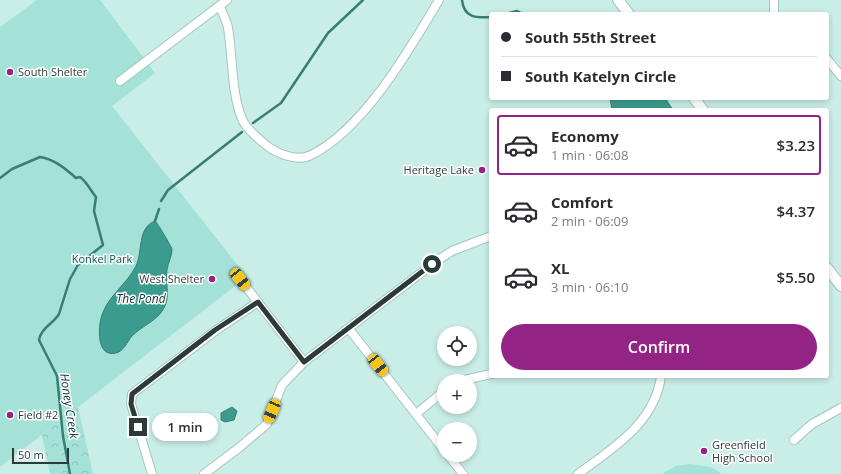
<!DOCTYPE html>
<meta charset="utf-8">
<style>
body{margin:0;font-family:"Open Sans",sans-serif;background:#f7f7f7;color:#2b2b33;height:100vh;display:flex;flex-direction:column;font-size:15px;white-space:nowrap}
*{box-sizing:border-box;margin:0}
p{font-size:13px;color:#7c7c81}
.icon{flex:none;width:22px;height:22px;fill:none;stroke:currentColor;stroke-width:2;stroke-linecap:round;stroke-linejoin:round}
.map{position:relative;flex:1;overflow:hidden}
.side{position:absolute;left:489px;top:108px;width:340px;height:270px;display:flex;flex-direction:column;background:#fff;border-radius:4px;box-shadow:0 2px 6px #0003}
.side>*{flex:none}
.hud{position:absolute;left:489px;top:12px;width:340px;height:88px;border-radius:4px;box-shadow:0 2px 6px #0003;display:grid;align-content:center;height:88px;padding:0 12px;background:#fff}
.buttons{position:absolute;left:437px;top:326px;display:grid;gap:8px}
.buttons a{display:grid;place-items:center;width:40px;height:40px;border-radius:50%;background:#fff;box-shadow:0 2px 6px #0003;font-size:20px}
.scale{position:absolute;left:12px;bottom:10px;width:57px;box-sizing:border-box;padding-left:4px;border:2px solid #2d3b38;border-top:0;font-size:11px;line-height:14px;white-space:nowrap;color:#2d3b38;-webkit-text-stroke:3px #fff;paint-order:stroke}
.end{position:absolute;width:18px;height:18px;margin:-9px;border:5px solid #2d3b38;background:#fff;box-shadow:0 0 0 2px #fff}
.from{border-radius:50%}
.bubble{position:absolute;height:28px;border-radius:14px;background:#fff;box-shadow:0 2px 6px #0003;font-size:13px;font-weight:600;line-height:28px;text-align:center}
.car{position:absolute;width:12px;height:24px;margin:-12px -6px;border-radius:5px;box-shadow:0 0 3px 1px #0007;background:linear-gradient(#f5c518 24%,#345 0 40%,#f5c518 0 76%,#345 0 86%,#f5c518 0)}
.hud b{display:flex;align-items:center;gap:14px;height:38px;font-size:15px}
.hud b+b{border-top:1px solid #e1e1e2}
.hud i{width:10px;height:10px;background:#2b2b33}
ul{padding:7px 0 0;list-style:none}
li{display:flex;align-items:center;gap:12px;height:60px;margin:0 8px 6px;padding:0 4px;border:2px solid transparent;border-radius:4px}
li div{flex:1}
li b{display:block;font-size:15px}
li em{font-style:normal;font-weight:600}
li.current{border-color:#932485}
li>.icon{width:36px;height:36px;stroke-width:1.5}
.primary-button{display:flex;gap:8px;margin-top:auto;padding:8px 12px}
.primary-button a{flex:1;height:46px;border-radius:24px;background:#932485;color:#fff;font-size:16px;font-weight:600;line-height:46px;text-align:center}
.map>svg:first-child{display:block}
.green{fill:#a4e2d8}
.forest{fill:url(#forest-crowns)}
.water{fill:#3c9b8f;stroke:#387e75}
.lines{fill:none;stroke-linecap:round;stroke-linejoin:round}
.stream{stroke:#387e75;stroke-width:2.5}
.minor-casing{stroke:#a3c6c0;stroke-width:10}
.tertiary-casing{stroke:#a3c6c0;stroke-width:12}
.minor{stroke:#fff;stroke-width:8}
.tertiary{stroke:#fff;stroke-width:10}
.route{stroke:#2d3b38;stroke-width:5}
.poi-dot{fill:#932485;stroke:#fff;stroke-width:1.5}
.labels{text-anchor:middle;stroke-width:3;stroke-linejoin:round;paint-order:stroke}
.poi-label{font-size:11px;fill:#2d3b38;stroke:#fff;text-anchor:start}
.park-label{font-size:11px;fill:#01574e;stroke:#fff}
.water-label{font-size:12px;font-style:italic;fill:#083630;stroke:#fff}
</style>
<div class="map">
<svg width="841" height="474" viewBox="0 0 841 474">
<defs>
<pattern id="forest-crowns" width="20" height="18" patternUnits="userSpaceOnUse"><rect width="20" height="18" fill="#a4e2d8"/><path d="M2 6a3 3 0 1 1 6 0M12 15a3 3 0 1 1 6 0" fill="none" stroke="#8ec3ba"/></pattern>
</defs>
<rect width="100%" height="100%" fill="#c9ede7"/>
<!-- green -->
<g class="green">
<polygon points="37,0 100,0 155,73 112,106 247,277 0,467 0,27"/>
<polygon points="690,464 711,467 722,474 662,474 676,466"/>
</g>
<!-- forest -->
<polygon class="forest" points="78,407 93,474 50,474 42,435"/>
<!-- water -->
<g class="water">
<polygon points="610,98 665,98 673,110 612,110"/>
<path d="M155,221C157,222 171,246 172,249C172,257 168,262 167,270C165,281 170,294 165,306C159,320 143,325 132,336C127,342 124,351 116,353C96,358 98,326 102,315C108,296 127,284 136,266C143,251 137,228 155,221Z"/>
<polygon points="232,407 237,411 234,420 225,422 221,420 221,413"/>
</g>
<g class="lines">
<!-- stream -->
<g class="stream">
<path d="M462,0C464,18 476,18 491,17"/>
<polyline points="505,14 517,11 523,14"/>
<polyline points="253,123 281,103 328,33 363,0"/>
<path d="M0,178L12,169L40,157C54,159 66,169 76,178L80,177C87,182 90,190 96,197L94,211L103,245L78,265L70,279L59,314C53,324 41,328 39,340L57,376L63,436L70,474"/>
<polyline points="161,201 168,190 242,132"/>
<polyline points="155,221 159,209"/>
</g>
<defs>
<g id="minor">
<polyline points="774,0 774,14"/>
<path d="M220,6C222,13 227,21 228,28C233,57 231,95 243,121C248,131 258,138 266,145C277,154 298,162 311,155C363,130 410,49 439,0"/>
<polyline points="827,59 841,76"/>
<polyline points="120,81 227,0"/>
<polyline points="240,279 304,362"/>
<polyline points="349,329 444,450"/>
<polyline points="460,381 491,374"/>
<polyline points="416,414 444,391"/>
<polyline points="794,440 812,424 841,408"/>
<polyline points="448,455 463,474"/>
<polyline points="152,474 131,404 132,394 215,331 258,302"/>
<polyline points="204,474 240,447 267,424 282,385 304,362 438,260 452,251 491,236"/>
<path d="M578,474C613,448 655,423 661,376"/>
</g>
<g id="tertiary">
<polyline points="618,0 629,14"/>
<polyline points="694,98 703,110"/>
<polyline points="827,268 841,286"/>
</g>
</defs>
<!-- minor casing -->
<use href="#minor" class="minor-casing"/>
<!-- tertiary casing -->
<use href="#tertiary" class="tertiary-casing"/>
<!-- minor -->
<use href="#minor" class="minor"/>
<!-- tertiary -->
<use href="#tertiary" class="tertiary"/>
</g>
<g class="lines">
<!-- route -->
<polyline class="route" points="138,427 131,404 132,394 215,330 258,302 304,362 432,264"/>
</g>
<!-- markers -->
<g class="poi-dot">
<circle cx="10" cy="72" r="4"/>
<circle cx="482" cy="170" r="4"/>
<circle cx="212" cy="279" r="4"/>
<circle cx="10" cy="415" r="4"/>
<circle cx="704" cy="451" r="4"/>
</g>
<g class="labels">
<!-- poi labels -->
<g class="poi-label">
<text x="18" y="76">South Shelter</text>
<text x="474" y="174" text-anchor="end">Heritage Lake</text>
<text x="204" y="283" text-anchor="end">West Shelter</text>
<text x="18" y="419">Field #2</text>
<text x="712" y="449">Greenfield<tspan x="712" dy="13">High School</tspan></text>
</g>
<!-- park labels -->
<g class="park-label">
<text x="102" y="263">Konkel Park</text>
</g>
<!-- water labels -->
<g class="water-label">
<text x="141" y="303">The Pond</text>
<text transform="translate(69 406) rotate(81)" y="4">Honey Creek</text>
</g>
</g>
</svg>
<div class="buttons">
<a><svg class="icon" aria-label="locate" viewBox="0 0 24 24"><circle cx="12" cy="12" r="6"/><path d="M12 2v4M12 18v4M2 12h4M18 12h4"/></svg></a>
<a>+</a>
<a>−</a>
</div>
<div class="scale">50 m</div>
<i class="end from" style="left:432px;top:264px"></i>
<i class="end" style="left:138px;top:427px"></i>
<div class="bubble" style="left:152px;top:413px;width:66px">1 min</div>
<i class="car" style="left:240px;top:279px;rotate:142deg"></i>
<i class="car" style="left:378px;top:365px;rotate:142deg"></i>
<i class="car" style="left:272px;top:411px;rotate:203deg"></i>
<div class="hud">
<b><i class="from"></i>South 55th Street</b>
<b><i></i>South Katelyn Circle</b>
</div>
<section class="side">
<ul>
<li class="current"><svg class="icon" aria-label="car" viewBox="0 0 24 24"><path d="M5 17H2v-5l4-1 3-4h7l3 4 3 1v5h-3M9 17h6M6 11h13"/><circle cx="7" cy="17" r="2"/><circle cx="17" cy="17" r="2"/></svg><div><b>Economy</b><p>1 min · 06:08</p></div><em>$3.23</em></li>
<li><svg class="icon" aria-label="car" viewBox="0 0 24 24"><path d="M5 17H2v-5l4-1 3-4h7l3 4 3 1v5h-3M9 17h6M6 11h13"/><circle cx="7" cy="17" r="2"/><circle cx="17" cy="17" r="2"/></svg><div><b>Comfort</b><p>2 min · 06:09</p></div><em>$4.37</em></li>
<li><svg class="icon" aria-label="car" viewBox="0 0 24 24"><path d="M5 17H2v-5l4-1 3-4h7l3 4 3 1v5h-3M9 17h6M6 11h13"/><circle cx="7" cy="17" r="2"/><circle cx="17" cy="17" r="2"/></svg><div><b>XL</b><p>3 min · 06:10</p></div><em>$5.50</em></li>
</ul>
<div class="primary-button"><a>Confirm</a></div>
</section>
</div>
